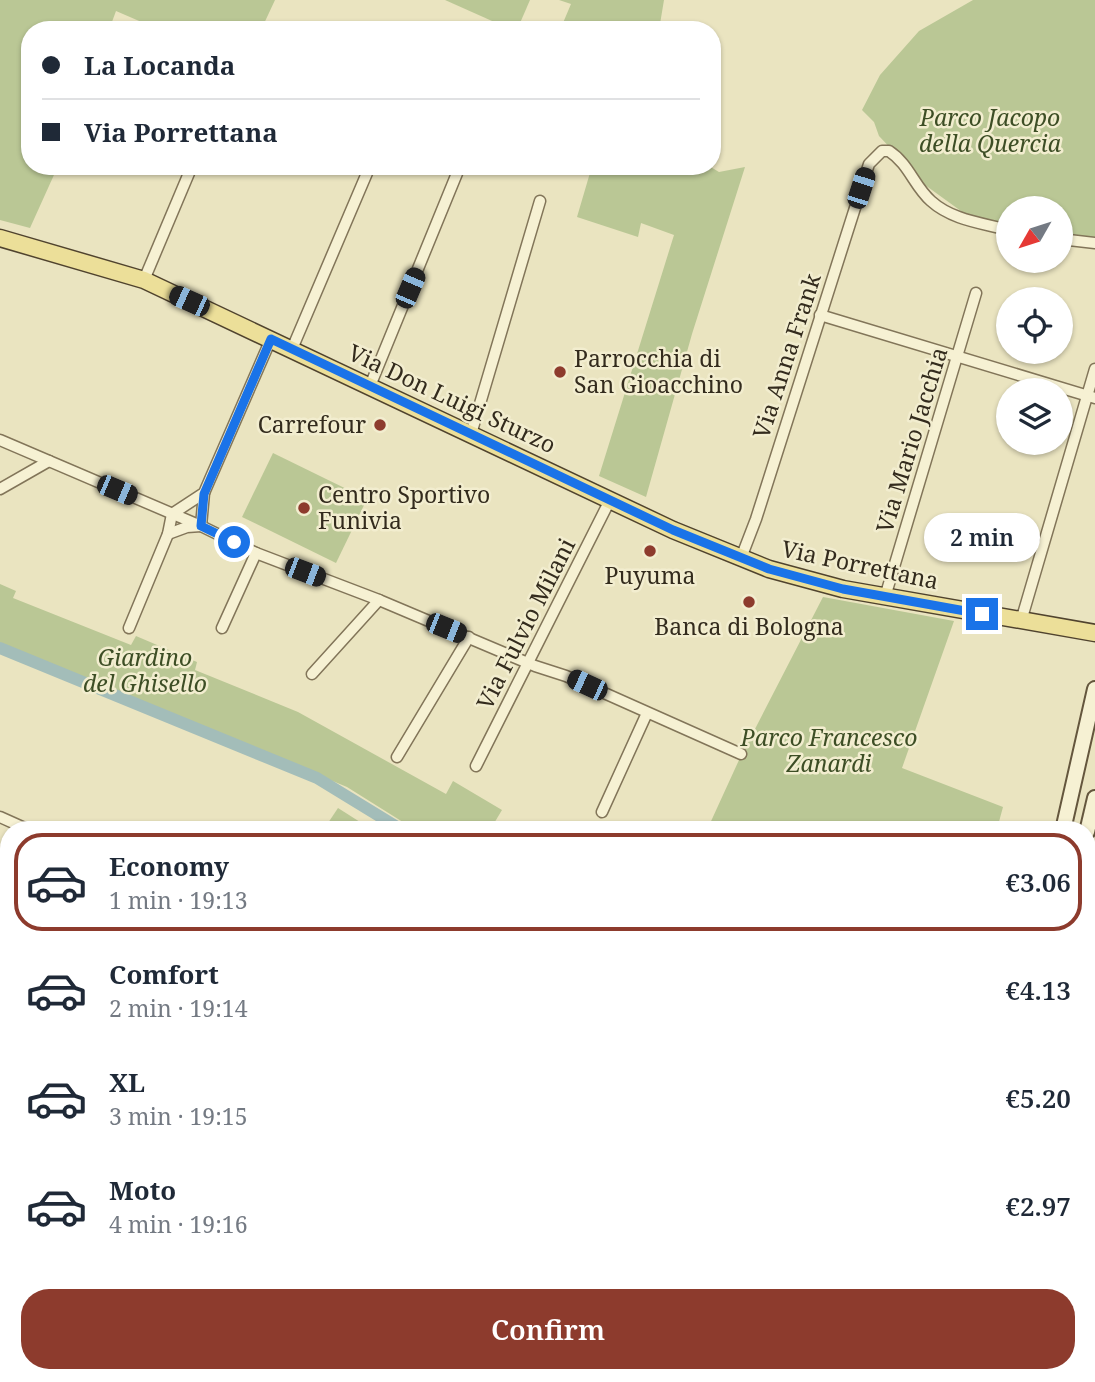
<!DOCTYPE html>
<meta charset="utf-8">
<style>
body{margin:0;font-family:"Noto Serif",serif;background:#f6f6f7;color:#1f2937;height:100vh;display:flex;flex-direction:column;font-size:26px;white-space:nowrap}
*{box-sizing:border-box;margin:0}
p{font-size:23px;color:#747a83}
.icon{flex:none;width:38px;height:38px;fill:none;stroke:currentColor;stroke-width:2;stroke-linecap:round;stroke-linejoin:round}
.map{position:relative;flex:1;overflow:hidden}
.panel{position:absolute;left:0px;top:821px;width:1096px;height:562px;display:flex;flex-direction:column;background:#fff;border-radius:28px 28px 0 0;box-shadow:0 2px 5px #0004}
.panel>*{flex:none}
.hud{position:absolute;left:21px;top:21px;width:700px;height:154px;border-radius:28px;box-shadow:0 2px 5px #0004;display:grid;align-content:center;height:154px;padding:0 21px;background:#fff}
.needle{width:46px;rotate:231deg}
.controls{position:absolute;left:996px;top:196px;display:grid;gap:14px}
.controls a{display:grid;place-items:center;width:77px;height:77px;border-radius:50%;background:#fff;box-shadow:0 2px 5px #0004;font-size:35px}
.end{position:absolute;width:32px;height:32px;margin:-16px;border:9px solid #1a73e8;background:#fff;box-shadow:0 0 0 4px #fff}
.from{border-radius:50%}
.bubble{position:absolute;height:49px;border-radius:24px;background:#fff;box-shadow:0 2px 5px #0004;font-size:23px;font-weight:600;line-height:49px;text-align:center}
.car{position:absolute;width:21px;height:42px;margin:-21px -10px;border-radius:9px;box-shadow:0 0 5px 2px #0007;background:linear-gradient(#222 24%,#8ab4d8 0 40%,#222 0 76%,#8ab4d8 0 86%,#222 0)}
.hud b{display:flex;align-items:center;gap:24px;height:66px;font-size:26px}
.hud b+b{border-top:2px solid #e0e1e3}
.hud i{width:18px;height:18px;background:#1f2937}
ul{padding:12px 0 0;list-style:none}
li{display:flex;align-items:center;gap:21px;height:98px;margin:0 14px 10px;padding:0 7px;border:4px solid transparent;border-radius:28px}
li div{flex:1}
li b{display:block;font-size:26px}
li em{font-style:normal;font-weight:600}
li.current{border-color:#8d3b2d}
li>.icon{width:63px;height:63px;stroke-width:1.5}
.cta{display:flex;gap:14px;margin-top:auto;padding:14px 21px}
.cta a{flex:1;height:80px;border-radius:28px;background:#8d3b2d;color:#fff;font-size:28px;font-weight:600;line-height:80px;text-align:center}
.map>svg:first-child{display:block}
.green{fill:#bac795}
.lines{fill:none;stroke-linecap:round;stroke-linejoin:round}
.canal{stroke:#a3bdb9;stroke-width:12}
.minor-casing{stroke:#827559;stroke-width:13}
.tertiary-casing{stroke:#827559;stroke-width:16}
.secondary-casing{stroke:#64563d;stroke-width:18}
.primary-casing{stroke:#50432e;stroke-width:19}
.minor{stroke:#f6f1d3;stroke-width:10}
.tertiary{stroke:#f6f1d3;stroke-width:12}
.secondary{stroke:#f6f1d3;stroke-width:14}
.primary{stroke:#ecdf99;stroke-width:16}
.route{stroke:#1a73e8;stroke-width:9}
.poi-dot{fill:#8d3b2d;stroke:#f2edcf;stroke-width:2.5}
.labels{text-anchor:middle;stroke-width:5;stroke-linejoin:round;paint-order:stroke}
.park-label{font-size:23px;font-style:italic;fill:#3d4e25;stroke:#f2edcf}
.street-label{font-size:23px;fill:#332b1d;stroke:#f2edcf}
.poi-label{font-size:23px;fill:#332b1d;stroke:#f2edcf;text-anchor:start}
</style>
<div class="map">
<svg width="1095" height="1382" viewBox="0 0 1095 1382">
<rect width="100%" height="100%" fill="#eae4c0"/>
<!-- green -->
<g class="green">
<polygon points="0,0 275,0 261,30 160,30 116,11 109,30 30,30 30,166 58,166 30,228 0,220"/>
<polygon points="445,0 530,0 517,30 512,30"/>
<polygon points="559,0 664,0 659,30 560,30 571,4"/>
<polygon points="973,0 1095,0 1095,243 1061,236 1060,208 1008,208 1008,226 972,219 925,185 879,136 874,122 862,110 880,75 919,31"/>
<polygon points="592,166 709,166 719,172 745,167 692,334 646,497 599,476 674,235 641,223 638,237 577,217"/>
<polygon points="273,453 367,499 336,563 242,517"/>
<polygon points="0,584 16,591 13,598 131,645 136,636 197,662 195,670 298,712 446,794 453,781 502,810 493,825 499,829 414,829 347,787 0,643"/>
<polygon points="823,597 954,621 902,768 1003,807 997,829 707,830 739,760"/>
<polygon points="338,808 371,829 324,829"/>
<polygon points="0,925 9,929 9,1015 0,1005"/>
<polygon points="0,1116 9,1124 9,1183 0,1195 5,1201 0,1209"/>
<polygon points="1087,1168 1095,1169 1095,1304 1087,1298"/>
<polygon points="0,1358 9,1361 9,1374 46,1374 69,1382 14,1382 0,1377"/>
<polygon points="447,1374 502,1374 496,1382 459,1382"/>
</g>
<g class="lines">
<!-- canal -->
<g class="canal">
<polyline points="0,648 317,778 402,830"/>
<polyline points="1087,1300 1095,1307"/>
</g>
<defs>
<g id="minor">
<polyline points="1060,239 1095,243"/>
<polyline points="144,280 192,166"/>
<polyline points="820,315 1095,398"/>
<polyline points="292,349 370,166"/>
<polyline points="370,386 460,166"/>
<polyline points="471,434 540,201"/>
<polyline points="0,440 201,526 256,553 379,600 535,666 566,676 741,754"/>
<polyline points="0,489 49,461"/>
<polyline points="168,534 187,527 201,526 204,493"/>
<path d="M741,558L756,519L869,164L882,151H889C909,164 914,186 931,201C952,220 982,223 1008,230"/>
<polyline points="885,597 976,293"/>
<polyline points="1021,621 1095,369"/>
<polyline points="129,628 168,534 172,514 204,493 271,339"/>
<polyline points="222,628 256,553"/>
<polyline points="312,674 379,600"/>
<polyline points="397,757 469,637"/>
<polyline points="476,766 610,500"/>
<polyline points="602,812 647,713"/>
<polyline points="0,817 29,830"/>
<polyline points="1087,959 1095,961"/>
<polyline points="0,1018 5,1028"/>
<polyline points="0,1251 9,1241"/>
<polyline points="0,1329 9,1337"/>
<polyline points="1087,1340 1095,1343"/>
<polyline points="421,1374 433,1382"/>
<polyline points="801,1374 812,1382"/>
<polyline points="229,1382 236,1374"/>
<polyline points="516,1382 522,1374"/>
</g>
<g id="tertiary">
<polyline points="0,1355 9,1357"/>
<polyline points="59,1374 81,1382"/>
</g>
<g id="secondary">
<polyline points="1063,830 1095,689"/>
<polyline points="1087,832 1095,798"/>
<polyline points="903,1382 907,1374"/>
<polyline points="931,1382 935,1374"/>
</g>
<polyline id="primary" points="0,238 144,280 673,530 769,569 843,589 1095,633"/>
</defs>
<!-- minor casing -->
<use href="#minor" class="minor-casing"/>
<!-- tertiary casing -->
<use href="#tertiary" class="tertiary-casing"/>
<!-- secondary casing -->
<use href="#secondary" class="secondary-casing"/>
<!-- primary casing -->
<use href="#primary" class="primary-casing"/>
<!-- minor -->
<use href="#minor" class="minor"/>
<!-- tertiary -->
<use href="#tertiary" class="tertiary"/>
<!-- secondary -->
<use href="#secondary" class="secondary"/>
<!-- primary -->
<use href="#primary" class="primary"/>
</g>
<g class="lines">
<!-- route -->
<polyline class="route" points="234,542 201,526 204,494 271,339 673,530 769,569 843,589 982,614"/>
</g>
<!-- markers -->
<g class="poi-dot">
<circle cx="560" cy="372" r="7"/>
<circle cx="380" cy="425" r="7"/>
<circle cx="304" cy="508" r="7"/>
<circle cx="650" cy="551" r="7"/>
<circle cx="749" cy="602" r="7"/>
</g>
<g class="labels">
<!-- park labels -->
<g class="park-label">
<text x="990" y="126">Parco Jacopo<tspan x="990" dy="26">della Quercia</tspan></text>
<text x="145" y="666">Giardino<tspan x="145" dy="26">del Ghisello</tspan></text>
<text x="829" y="746">Parco Francesco<tspan x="829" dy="26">Zanardi</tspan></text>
</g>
<!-- street labels -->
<g class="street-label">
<text transform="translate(787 356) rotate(-72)" y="8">Via Anna Frank</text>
<text transform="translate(452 399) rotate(25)" y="8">Via Don Luigi Sturzo</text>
<text transform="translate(912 440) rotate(-73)" y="8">Via Mario Jacchia</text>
<text transform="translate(860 565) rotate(12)" y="8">Via Porrettana</text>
<text transform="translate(526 624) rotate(-63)" y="8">Via Fulvio Milani</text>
</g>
<!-- poi labels -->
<g class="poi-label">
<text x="574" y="367">Parrocchia di<tspan x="574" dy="26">San Gioacchino</tspan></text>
<text x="366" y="433" text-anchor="end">Carrefour</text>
<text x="318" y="503">Centro Sportivo<tspan x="318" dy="26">Funivia</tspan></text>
<text x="650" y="584" text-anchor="middle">Puyuma</text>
<text x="749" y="635" text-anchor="middle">Banca di Bologna</text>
</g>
</g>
</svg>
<div class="controls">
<a><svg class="needle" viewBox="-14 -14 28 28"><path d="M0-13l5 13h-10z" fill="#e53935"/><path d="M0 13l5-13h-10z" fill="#747a83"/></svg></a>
<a><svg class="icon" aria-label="locate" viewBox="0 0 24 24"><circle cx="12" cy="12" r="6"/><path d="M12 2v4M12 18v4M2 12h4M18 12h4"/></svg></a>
<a><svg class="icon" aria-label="layers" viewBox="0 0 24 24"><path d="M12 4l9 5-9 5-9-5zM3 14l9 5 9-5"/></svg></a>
</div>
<i class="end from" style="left:234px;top:542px"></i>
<i class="end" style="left:982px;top:614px"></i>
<div class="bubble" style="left:924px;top:513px;width:116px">2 min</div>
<i class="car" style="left:861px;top:188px;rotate:18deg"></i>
<i class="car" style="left:410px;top:288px;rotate:23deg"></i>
<i class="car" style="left:189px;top:301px;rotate:294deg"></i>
<i class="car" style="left:117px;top:490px;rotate:113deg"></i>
<i class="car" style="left:305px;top:572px;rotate:111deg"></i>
<i class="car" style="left:446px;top:628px;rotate:112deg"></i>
<i class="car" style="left:587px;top:685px;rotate:295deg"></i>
<div class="hud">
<b><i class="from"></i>La Locanda</b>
<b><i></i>Via Porrettana</b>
</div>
<section class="panel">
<ul>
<li class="current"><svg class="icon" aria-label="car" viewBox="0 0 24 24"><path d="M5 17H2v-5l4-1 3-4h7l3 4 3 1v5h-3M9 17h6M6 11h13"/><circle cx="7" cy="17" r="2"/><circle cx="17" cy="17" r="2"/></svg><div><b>Economy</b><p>1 min · 19:13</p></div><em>€3.06</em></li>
<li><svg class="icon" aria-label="car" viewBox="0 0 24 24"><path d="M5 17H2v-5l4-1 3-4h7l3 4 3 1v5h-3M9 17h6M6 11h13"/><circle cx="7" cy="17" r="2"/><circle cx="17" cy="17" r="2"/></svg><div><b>Comfort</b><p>2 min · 19:14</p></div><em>€4.13</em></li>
<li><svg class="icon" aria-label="car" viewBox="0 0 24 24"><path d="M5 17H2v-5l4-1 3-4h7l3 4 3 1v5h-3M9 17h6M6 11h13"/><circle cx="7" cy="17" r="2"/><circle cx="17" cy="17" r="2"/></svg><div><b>XL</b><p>3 min · 19:15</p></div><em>€5.20</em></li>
<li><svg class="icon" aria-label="car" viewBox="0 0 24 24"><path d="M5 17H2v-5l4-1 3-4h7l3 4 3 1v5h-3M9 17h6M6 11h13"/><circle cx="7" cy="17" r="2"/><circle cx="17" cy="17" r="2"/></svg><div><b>Moto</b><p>4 min · 19:16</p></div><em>€2.97</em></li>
</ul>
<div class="cta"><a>Confirm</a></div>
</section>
</div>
